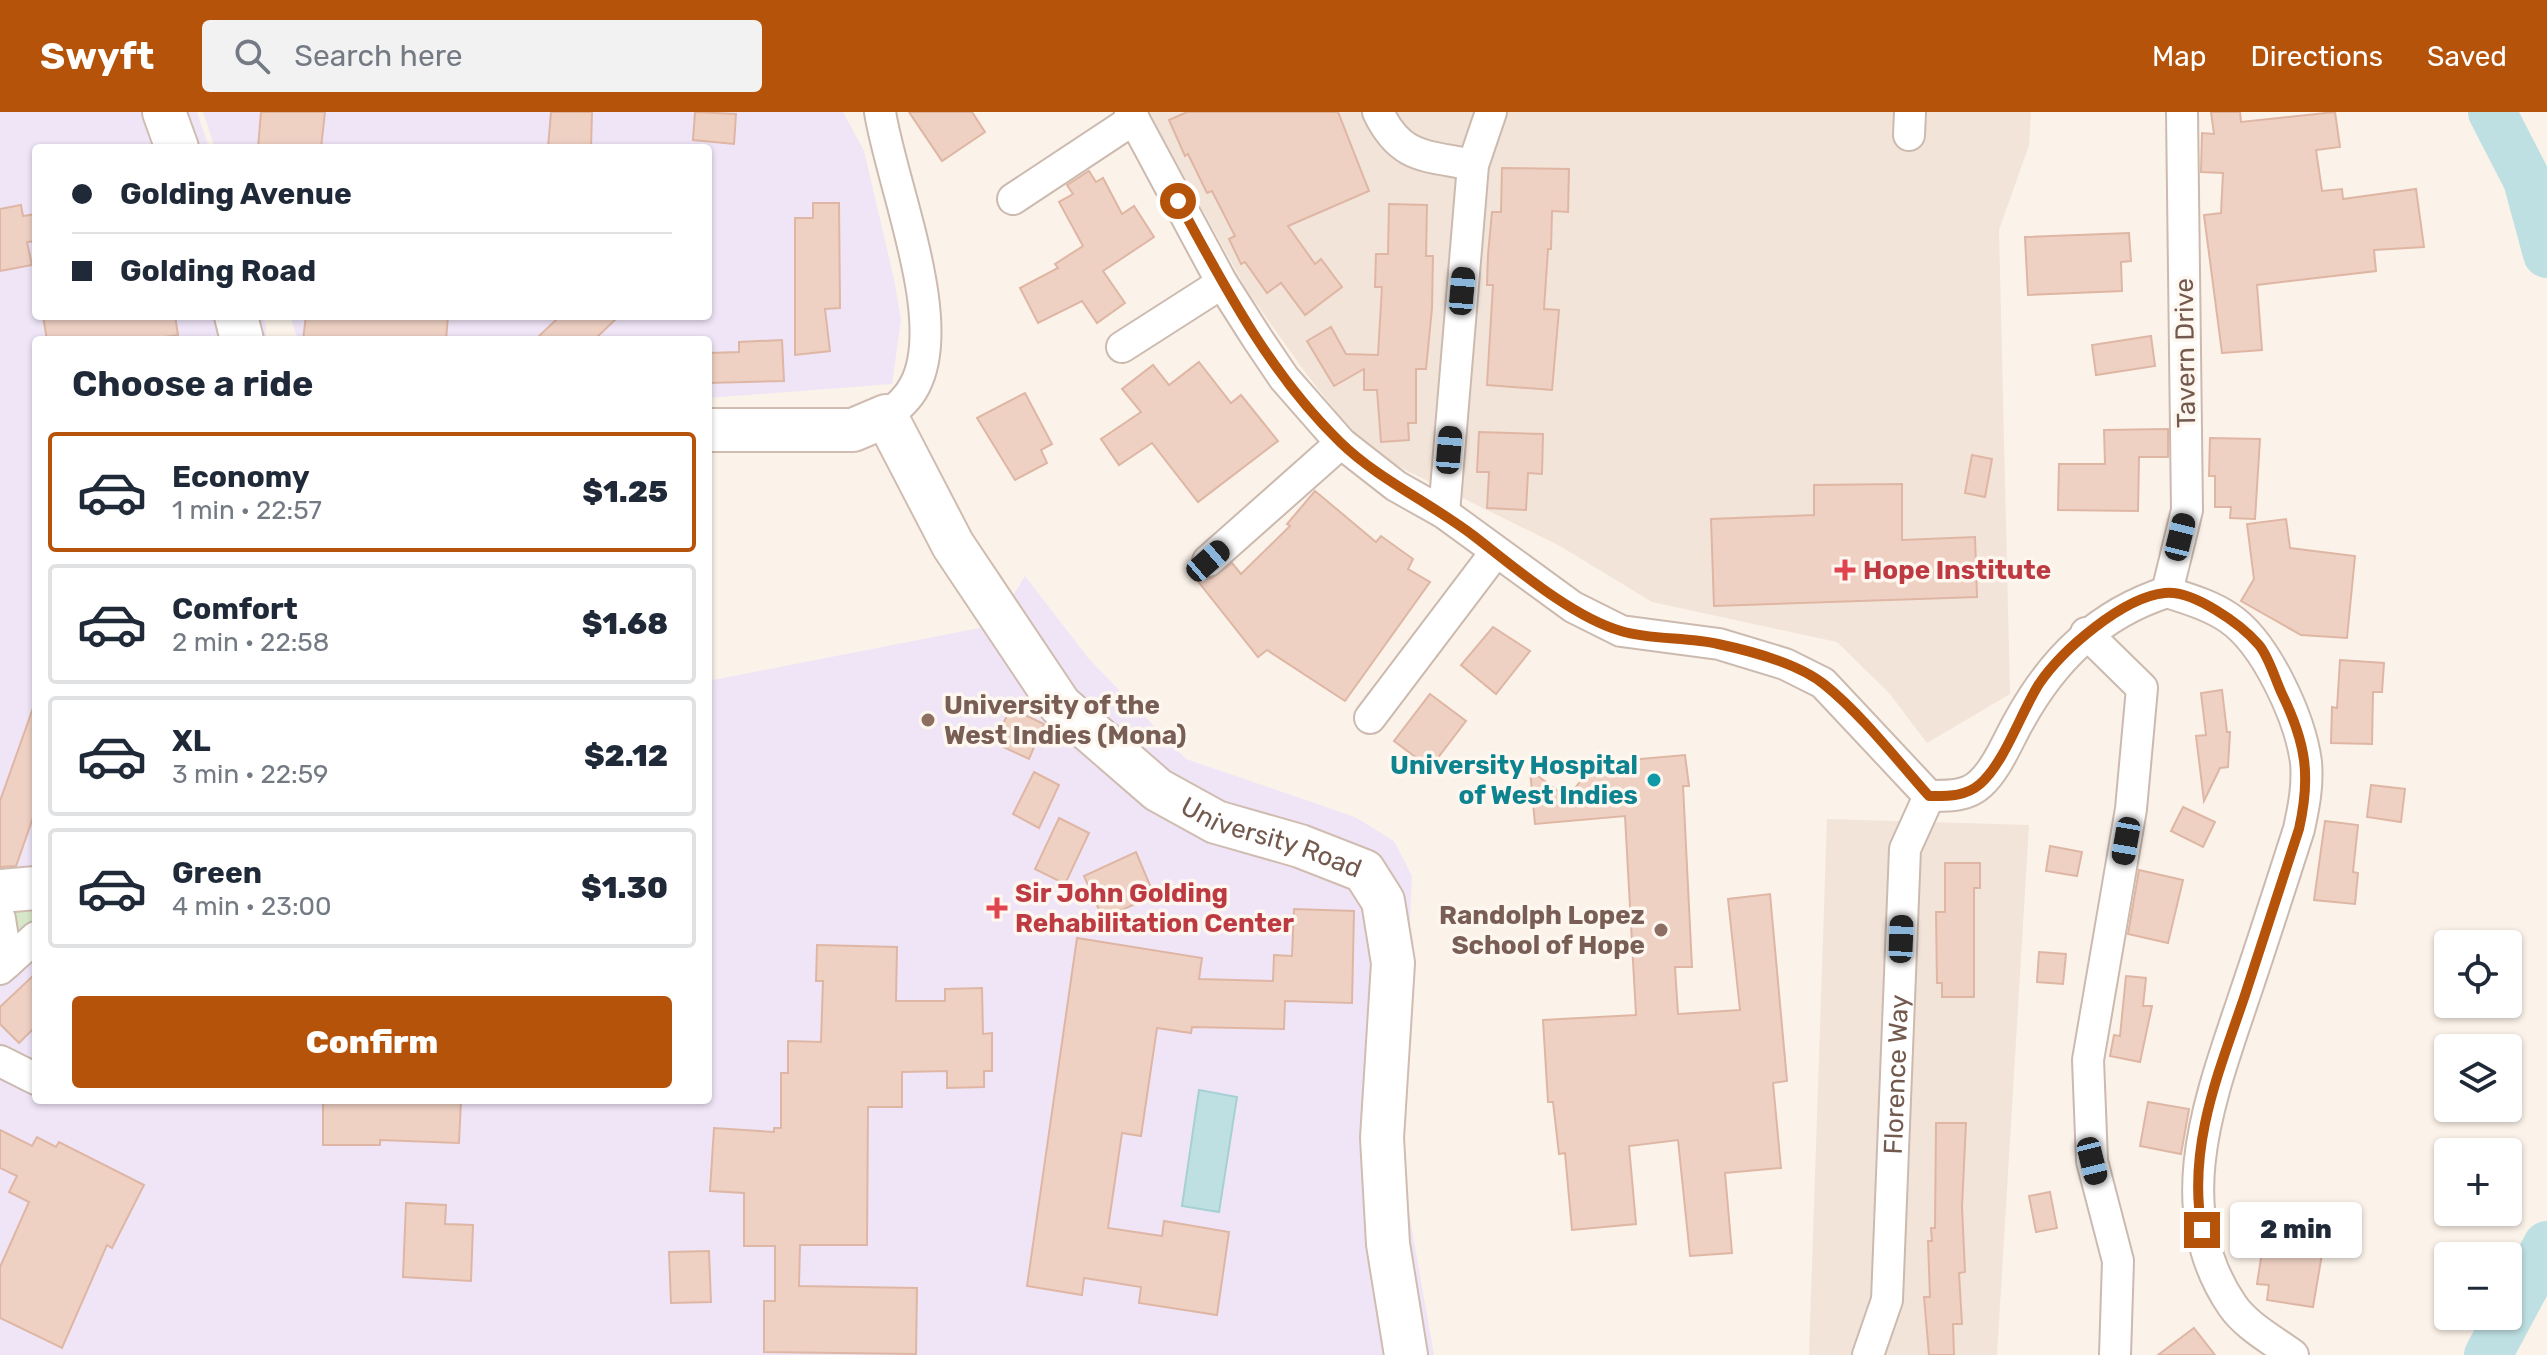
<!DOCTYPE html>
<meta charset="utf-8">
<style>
body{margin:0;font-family:Rubik,sans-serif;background:#f2f2f3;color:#1f2937;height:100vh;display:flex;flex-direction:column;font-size:30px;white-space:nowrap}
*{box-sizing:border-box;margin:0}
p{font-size:26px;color:#747a83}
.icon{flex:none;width:44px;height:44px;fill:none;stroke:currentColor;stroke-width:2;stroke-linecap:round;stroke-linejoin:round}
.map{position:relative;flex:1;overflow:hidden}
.side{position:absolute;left:32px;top:224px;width:680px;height:768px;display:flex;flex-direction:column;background:#fff;border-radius:8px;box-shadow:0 2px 6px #0004}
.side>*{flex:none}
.hud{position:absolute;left:32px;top:32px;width:680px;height:176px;border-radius:8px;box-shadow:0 2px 6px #0004;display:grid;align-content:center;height:176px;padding:0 40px;background:#fff}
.buttons{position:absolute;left:2434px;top:818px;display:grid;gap:16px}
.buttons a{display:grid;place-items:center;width:88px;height:88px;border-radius:8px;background:#fff;box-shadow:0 2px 6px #0004;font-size:40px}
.end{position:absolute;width:36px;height:36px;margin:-18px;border:10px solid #b45309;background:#fff;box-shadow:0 0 0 4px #fff}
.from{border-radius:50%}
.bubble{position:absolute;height:56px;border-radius:8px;background:#fff;box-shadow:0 2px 6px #0004;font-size:26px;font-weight:800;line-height:56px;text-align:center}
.car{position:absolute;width:24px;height:48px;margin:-24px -12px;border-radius:10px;box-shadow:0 0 6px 2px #0007;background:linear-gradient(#222 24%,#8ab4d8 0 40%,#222 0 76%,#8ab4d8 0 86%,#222 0)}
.hud b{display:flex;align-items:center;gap:28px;height:76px;font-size:30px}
.hud b+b{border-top:2px solid #e0e1e3}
.hud i{width:20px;height:20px;background:#1f2937}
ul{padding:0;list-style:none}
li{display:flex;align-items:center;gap:24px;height:120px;margin:0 16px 12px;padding:0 24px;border:4px solid #e0e1e3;border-radius:8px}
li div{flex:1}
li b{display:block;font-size:30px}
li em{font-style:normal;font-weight:800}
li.on{border-color:#b45309}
li>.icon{width:72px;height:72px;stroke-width:1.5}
h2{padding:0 40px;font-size:36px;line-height:96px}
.action{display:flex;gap:16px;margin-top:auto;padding:16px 40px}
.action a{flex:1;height:92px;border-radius:8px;background:#b45309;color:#fff;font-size:32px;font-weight:800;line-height:92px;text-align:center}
header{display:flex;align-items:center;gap:48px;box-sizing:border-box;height:112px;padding:0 40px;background:#b45309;color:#fff}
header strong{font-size:38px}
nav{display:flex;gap:44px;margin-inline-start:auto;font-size:28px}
.search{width:560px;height:72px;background:#f2f2f3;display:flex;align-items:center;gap:20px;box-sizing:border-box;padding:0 28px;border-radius:8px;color:#747a83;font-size:30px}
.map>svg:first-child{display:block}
.residential{fill:#f2e4d8}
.education{fill:#efe5f7}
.green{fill:#d7e8c8}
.water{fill:#bee0e3;stroke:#a6d0d4;stroke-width:2}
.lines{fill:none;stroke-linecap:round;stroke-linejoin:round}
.river{stroke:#bee0e3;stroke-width:48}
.building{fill:#eed1c3;stroke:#dfb6a4;stroke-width:2}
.street-casing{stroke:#ccbaaf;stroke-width:34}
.secondary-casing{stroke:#d0bcb0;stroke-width:46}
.street{stroke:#fff;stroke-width:30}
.secondary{stroke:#fff;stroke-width:42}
.route{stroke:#b45309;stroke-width:10}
.health-dot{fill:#e0444e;stroke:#fef7ef;stroke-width:3}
.education-dot{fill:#8d6e63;stroke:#fef7ef;stroke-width:3}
.culture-dot{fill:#0f9aa8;stroke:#fef7ef;stroke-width:3}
.labels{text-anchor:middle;stroke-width:7;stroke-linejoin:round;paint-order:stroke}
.street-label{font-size:26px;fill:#73594e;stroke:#fef7ef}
.health-label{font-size:26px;font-weight:bold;fill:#be3a42;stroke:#fef7ef;text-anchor:start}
.education-label{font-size:26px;font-weight:bold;fill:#785e54;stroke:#fef7ef;text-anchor:start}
.culture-label{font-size:26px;font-weight:bold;fill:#0d838f;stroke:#fef7ef;text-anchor:end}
</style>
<header>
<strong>Swyft</strong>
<div class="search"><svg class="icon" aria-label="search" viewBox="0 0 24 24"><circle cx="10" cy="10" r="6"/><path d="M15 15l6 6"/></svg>Search here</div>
<nav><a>Map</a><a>Directions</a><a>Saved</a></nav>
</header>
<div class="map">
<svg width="2547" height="1243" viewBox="0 0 2547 1243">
<rect width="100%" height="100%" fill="#fbf2e9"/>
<!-- residential -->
<g class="residential">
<polygon points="1149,0 2031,0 2029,33 1999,118 2010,582 1927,631 1889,581 1837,530 1652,490 1560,434 1367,339 1307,263 1246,177"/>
<polygon points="1827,707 2029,713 1997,1243 1809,1243"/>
</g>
<!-- education -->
<g class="education">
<polygon points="0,0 197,0 209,36 36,36 36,204 263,204 266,214 266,228 36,228 36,988 708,988 708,569 995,513 1025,464 1089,547 1186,647 1355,705 1394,729 1412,764 1400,1014 1404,1072 1434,1243 0,1243"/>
<polygon points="203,0 843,0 864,39 894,167 901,208 892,272 708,286 708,228 298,228 290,204 708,204 708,36 215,36"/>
</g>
<!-- green -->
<polygon class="green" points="36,793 36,821 0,857 0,796"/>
<!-- water -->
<polygon class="water" points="1199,978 1237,985 1219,1100 1182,1094"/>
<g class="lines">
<!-- river -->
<g class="river">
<polyline points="2492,0 2527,68 2547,142"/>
<polyline points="2488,1243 2547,1133"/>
</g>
</g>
<!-- building -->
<g class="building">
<polygon points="261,0 325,0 321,36 258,36"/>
<polygon points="551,0 592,0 591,36 548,36"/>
<polygon points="695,0 736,2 734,32 693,28"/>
<polygon points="909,0 972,0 985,20 942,49"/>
<polygon points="1187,0 1338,0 1369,79 1288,114 1315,152 1321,147 1342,175 1305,203 1281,171 1267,181 1245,150 1241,152 1229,127 1235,124 1212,79 1207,81 1188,42 1185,44 1169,8"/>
<polygon points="2211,0 2240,0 2241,10 2335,0 2340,35 2316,38 2322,79 2342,77 2343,87 2416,77 2424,135 2374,138 2376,159 2257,173 2262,238 2222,241 2204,103 2221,101 2223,61 2201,60 2202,21 2214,22"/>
<polygon points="1502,56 1569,57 1568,100 1552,99 1551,137 1548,137 1544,197 1559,198 1552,278 1487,273 1493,173 1487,173 1488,143 1492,100 1501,100"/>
<polygon points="1089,59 1096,70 1103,66 1122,102 1134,94 1154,125 1103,159 1125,191 1097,211 1082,189 1038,211 1020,176 1058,156 1055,152 1083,134 1059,90 1073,82 1067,73"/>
<polygon points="813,91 839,91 840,196 825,197 830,239 795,243 795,106 813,106"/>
<polygon points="1389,92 1427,93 1426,144 1433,144 1432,196 1426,257 1416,257 1416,311 1408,311 1409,328 1381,330 1377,278 1364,278 1364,257 1334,274 1307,229 1331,215 1346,242 1378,243 1382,175 1375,175 1376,142 1388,142"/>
<polygon points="21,93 23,104 36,102 36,129 27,130 32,153 0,159 0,97"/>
<polygon points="2129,121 2131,149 2121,150 2122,179 2028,183 2025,125"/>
<polygon points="43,204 175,204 178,223 145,228 47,228"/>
<polygon points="306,204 448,204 446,228 303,228"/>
<polygon points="560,204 619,204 594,228 535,228"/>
<polygon points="2151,224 2155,254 2096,263 2092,233"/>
<polygon points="782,228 784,269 708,271 708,241 739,240 739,230"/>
<polygon points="1199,250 1231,291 1241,283 1278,329 1198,390 1152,331 1119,353 1101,327 1141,300 1122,277 1153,253 1169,273"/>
<polygon points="1025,281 1052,332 1041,338 1047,351 1015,368 977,306"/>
<polygon points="2168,317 2168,345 2139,345 2138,399 2058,398 2059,352 2105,352 2104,318"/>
<polygon points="1479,320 1543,322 1542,362 1528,361 1526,398 1487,396 1489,360 1477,360"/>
<polygon points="2210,326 2260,327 2255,407 2230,406 2231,395 2215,395 2215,364 2209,364"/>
<polygon points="1972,343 1992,347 1985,385 1965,381"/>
<polygon points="1902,372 1902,428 1975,425 1977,485 1714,494 1711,407 1814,403 1814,373"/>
<polygon points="1315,379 1376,430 1381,424 1413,447 1408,457 1430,470 1345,589 1267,538 1258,545 1197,468 1212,466 1232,451 1241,462 1290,414 1287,412"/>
<polygon points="2286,407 2290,436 2355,444 2347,526 2301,523 2241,489 2254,467 2247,412"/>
<polygon points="1493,515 1530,539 1496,582 1461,553"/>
<polygon points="2340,548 2384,551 2382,580 2373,580 2372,632 2331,631 2332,595 2337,596"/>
<polygon points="2222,578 2227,620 2230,620 2228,655 2220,656 2204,689 2196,624 2206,623 2201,581"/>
<polygon points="1430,582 1466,609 1430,656 1394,629"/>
<polygon points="33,596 36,597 36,697 16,754 0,755 0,689"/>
<polygon points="1010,596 1044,612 1029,647 995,631"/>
<polygon points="1685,643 1689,674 1683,674 1692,855 1675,855 1678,902 1740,898 1728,787 1770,782 1787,969 1773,971 1781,1056 1725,1061 1732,1141 1690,1144 1678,1028 1629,1034 1636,1112 1572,1118 1565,1041 1559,1042 1553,990 1548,990 1543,908 1636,903 1625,704 1535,712 1530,658 1567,686 1595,651"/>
<polygon points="1034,660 1059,673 1039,716 1013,702"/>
<polygon points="2371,673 2405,677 2401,710 2367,705"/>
<polygon points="2183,695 2215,710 2203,735 2171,719"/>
<polygon points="1059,706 1089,721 1065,772 1035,757"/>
<polygon points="2325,709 2358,713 2353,760 2358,761 2355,792 2314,788"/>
<polygon points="2050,734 2082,740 2077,764 2046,759"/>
<polygon points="1136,740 1154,783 1103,807 1084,764"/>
<polygon points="1945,751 1980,751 1980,776 1974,776 1974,885 1942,885 1942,871 1937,871 1936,800 1945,800"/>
<polygon points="2139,758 2183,768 2168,831 2128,822"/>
<polygon points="1294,797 1354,799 1352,891 1285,889 1284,917 1192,915 1191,921 1157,916 1141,1024 1122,1021 1108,1116 1162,1124 1164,1109 1229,1120 1217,1203 1139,1191 1141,1175 1084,1166 1082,1183 1027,1174 1077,826 1202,846 1199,867 1273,869 1274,843 1292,844"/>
<polygon points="817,833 897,835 896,889 945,889 945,877 982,876 983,922 992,921 992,959 984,959 984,975 947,976 947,959 902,960 902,995 868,995 867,1133 800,1133 799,1174 917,1176 916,1242 764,1240 764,1189 775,1189 775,1134 744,1134 744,1081 710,1079 714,1016 774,1020 774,1016 781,1016 781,961 788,961 788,929 821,930 823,869 816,869"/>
<polygon points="2039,840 2066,842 2063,872 2037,870"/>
<polygon points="36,861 36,914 19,931 0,912 0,895"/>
<polygon points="2126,864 2146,866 2143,894 2152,894 2140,950 2110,944 2114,923 2120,924"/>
<polygon points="323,988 461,988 459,1031 380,1028 380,1033 323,1033"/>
<polygon points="2148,990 2189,997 2181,1042 2140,1034"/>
<polygon points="1936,1011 1966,1011 1962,1095 1965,1160 1959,1161 1962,1212 1953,1212 1954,1243 1929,1243 1924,1185 1930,1185 1928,1129 1932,1129 1931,1116 1935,1116"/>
<polygon points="0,1018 32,1034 37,1025 56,1035 59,1030 144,1073 112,1136 107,1133 62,1236 0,1206 0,1155 29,1090 9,1080 17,1064 0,1056"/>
<polygon points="2050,1080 2057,1116 2036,1120 2029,1084"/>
<polygon points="406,1091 446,1093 445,1112 473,1113 471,1169 403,1165"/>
<polygon points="2237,1095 2261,1098 2259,1125 2235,1123"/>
<polygon points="2263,1133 2322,1142 2313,1195 2267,1188 2269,1173 2257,1172"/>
<polygon points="709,1139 711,1190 671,1191 669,1140"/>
<polygon points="2194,1216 2215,1243 2158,1243"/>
</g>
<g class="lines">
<defs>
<g id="street">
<path d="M880,0C891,71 949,208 915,273C908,287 898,295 886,304"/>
<path d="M1130,0L1222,171L1257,226L1284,266L1341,331L1396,374L1444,401L1573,495L1621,519L1719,532L1785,552L1823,571L1929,684C1947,684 1966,685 1980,672C1997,657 2008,628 2019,609C2053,547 2099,502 2167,480"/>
<path d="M1378,0C1401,48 1426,43 1473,53"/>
<polyline points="1909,23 1910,0"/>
<polyline points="1013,87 1134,7"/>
<polyline points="1122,235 1222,171"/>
<polyline points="1444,401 1473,53 1491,0"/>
<polyline points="1208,449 1341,331"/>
<path d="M2167,480C2188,487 2210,493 2229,506C2266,531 2300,606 2306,650C2308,673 2304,694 2299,717C2281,773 2263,829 2244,885C2211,984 2166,1096 2232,1193C2246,1214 2274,1229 2293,1243"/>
<polyline points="2167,480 2187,398 2182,0"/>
<polyline points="2086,521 2142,576 2131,697 2088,948 2092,1049 2118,1149 2115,1243"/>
<polyline points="1370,606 1495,441"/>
<polyline points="0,807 7,851"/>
<polyline points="0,857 36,825"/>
<polyline points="0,949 36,967"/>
<path id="s1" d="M1868,1243L1887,1188L1905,737L1929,684"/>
</g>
<g id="secondary">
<polyline points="164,0 177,36"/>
<polyline points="236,204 242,228"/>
<path id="s2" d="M708,318H853L886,304L953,433L1060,593L1158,678L1216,710L1300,734L1364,759L1383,789L1393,851L1382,1026L1388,1132L1406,1243"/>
<polyline points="0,779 36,776"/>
</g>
</defs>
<!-- street casing -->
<use href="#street" class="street-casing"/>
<!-- secondary casing -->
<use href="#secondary" class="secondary-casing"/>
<!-- street -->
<use href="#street" class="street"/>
<!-- secondary -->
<use href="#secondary" class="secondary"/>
</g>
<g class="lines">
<!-- route -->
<path class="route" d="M1178,89C1224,174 1270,262 1340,330C1379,368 1431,391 1474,424C1514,455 1572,505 1621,519C1651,528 1687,525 1718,532C1751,539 1798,551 1825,573C1863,604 1896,647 1929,684C1947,684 1965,685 1980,672C2005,650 2021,600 2039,572C2062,538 2123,485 2165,481C2193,478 2241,512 2259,533C2269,545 2275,567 2282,582C2306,631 2311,664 2299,717C2281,773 2262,830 2244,886C2218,962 2187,1036 2202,1118"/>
</g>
<!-- markers -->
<g class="health-dot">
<path d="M1841 446h8v8h8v8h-8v8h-8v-8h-8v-8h8z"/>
<path d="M993 784h8v8h8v8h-8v8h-8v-8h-8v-8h8z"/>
</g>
<g class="education-dot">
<circle cx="928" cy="608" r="8"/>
<circle cx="1661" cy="818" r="8"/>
</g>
<circle class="culture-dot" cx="1654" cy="668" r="8"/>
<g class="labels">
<!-- street labels -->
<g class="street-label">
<text transform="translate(2185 241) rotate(-91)" y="9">Tavern Drive</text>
<text dy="9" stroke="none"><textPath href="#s2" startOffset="772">University Road</textPath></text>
<text dy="9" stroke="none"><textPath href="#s1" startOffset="284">Florence Way</textPath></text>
</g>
<!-- health labels -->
<g class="health-label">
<text x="1863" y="467">Hope Institute</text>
<text x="1015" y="790">Sir John Golding<tspan x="1015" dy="30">Rehabilitation Center</tspan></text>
</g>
<!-- education labels -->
<g class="education-label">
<text x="944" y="602">University of the<tspan x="944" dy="30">West Indies (Mona)</tspan></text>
<text x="1645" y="812" text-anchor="end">Randolph Lopez<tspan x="1645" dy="30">School of Hope</tspan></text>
</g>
<!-- culture labels -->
<g class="culture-label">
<text x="1638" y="662">University Hospital<tspan x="1638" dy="30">of West Indies</tspan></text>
</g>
</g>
</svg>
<div class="buttons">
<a><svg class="icon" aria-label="locate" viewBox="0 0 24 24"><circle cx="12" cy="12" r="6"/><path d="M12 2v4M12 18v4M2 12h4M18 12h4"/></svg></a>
<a><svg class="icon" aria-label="layers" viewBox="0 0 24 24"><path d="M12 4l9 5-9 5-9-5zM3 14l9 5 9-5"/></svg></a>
<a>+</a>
<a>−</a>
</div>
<i class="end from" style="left:1178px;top:89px"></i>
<i class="end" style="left:2202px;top:1118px"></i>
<div class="bubble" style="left:2230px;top:1090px;width:132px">2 min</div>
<i class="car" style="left:1462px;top:179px;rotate:5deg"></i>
<i class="car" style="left:1449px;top:338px;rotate:5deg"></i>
<i class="car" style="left:2180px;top:425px;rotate:14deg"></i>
<i class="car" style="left:1208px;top:449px;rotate:49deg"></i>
<i class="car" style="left:2126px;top:729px;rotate:190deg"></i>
<i class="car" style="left:1901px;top:827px;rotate:2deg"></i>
<i class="car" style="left:2092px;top:1049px;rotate:166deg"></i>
<div class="hud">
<b><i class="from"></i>Golding Avenue</b>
<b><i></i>Golding Road</b>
</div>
<section class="side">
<h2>Choose a ride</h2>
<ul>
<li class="on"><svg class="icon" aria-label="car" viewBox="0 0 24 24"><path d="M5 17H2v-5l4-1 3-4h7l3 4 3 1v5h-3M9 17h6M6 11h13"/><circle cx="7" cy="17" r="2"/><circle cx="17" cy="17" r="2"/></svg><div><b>Economy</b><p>1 min · 22:57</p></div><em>$1.25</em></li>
<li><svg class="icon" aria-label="car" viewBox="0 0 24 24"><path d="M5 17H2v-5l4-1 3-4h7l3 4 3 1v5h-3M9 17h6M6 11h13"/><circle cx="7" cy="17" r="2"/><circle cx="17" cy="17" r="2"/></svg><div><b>Comfort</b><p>2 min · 22:58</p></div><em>$1.68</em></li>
<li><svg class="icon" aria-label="car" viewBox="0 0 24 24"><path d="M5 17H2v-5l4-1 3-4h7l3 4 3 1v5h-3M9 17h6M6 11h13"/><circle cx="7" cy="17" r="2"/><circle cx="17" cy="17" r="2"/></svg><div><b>XL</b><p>3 min · 22:59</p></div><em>$2.12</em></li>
<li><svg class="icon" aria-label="car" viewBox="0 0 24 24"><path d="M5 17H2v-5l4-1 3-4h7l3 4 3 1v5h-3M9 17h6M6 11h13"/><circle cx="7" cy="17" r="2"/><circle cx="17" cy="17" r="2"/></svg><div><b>Green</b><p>4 min · 23:00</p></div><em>$1.30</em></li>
</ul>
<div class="action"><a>Confirm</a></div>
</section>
</div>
